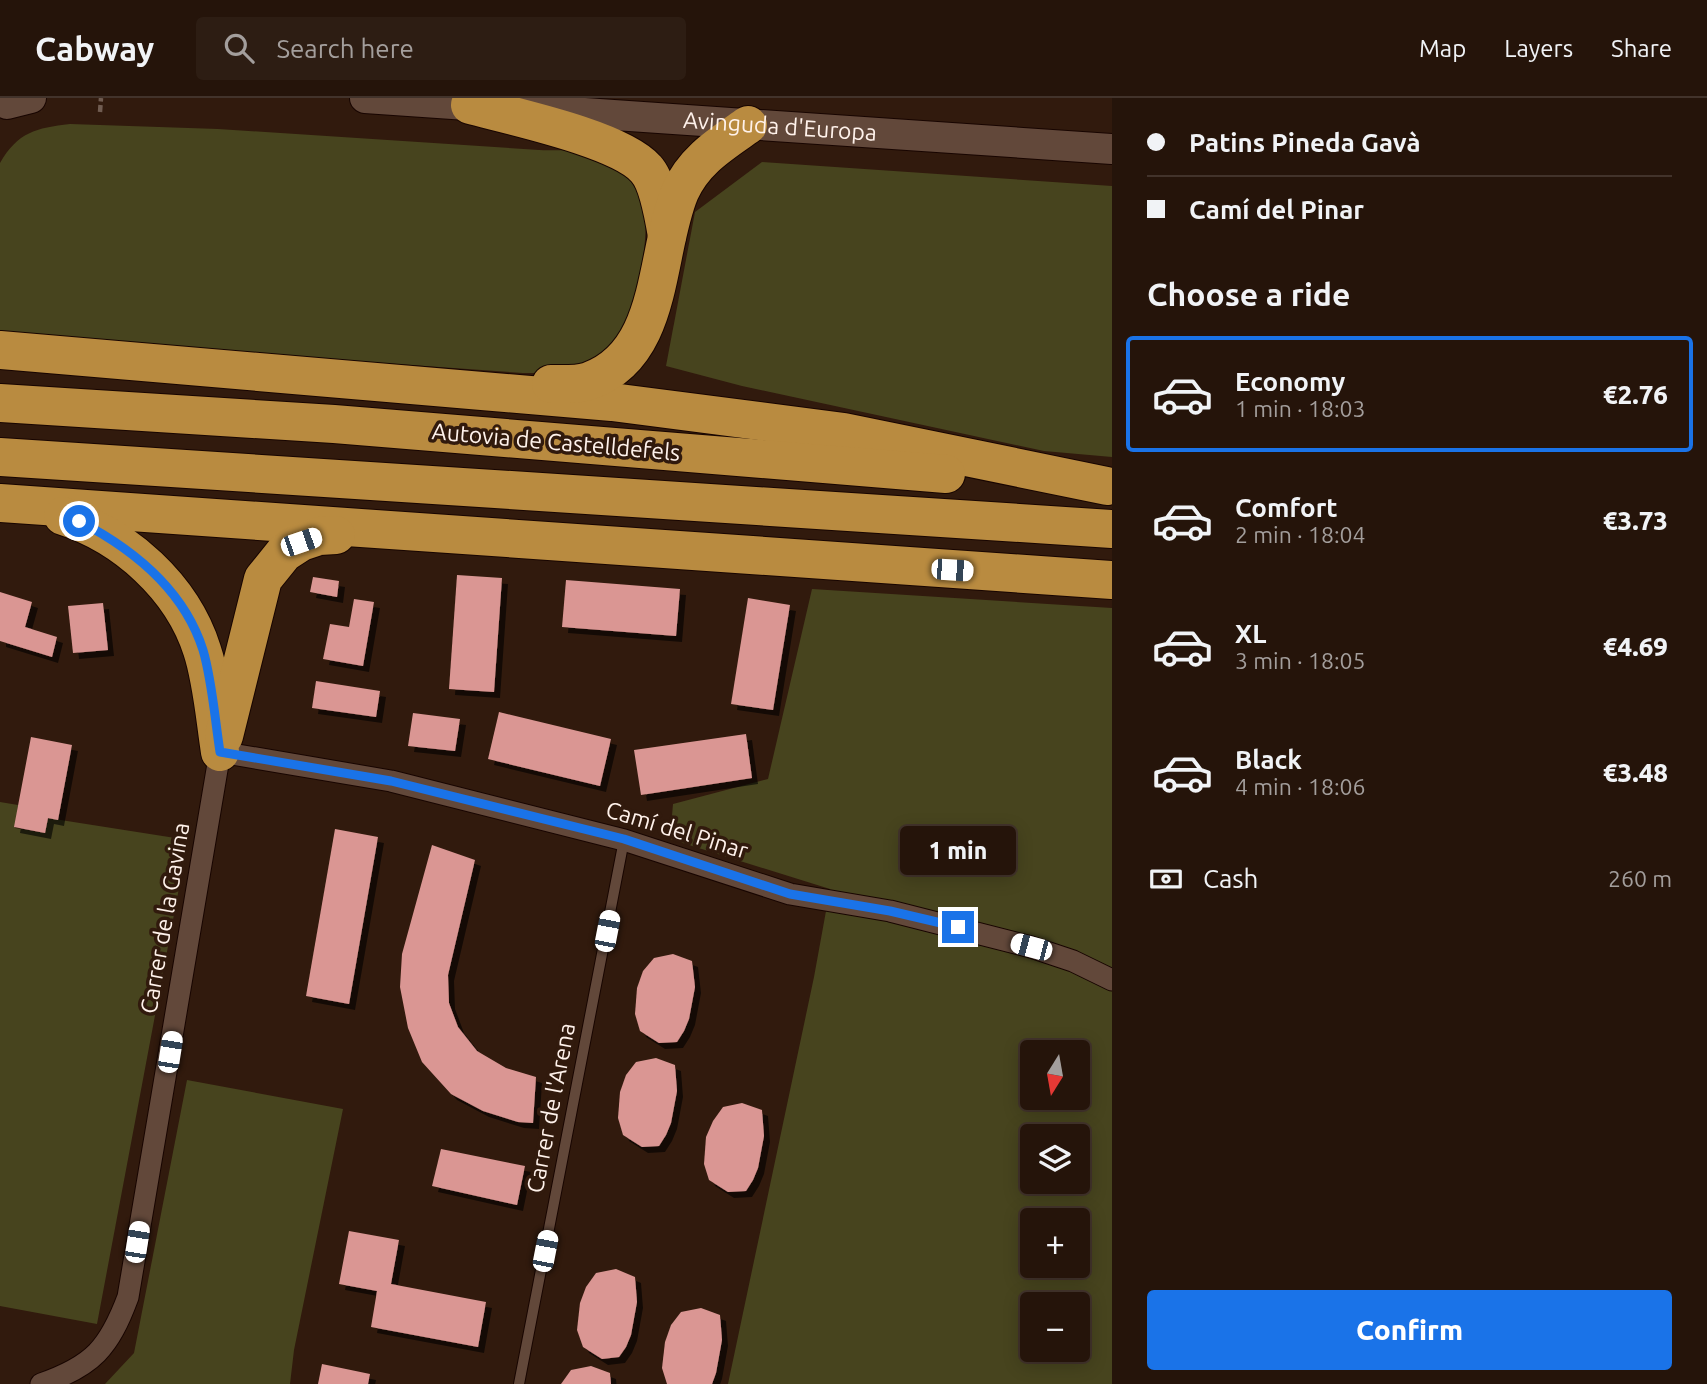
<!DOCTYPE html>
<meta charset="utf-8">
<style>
body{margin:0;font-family:Ubuntu,sans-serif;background:#2d1d13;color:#f1f3f6;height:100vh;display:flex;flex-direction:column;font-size:26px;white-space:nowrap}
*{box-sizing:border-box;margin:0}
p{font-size:23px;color:#a39e9c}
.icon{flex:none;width:38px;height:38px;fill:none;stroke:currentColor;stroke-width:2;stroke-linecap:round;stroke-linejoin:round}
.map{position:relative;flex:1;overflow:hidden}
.panel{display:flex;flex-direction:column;background:#25140a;width:595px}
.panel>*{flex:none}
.guide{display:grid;align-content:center;height:154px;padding:0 35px;background:#25140a}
.needle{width:46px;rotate:191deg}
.tools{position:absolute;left:1020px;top:942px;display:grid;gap:14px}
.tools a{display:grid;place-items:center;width:70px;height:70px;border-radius:7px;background:#25140a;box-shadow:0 4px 18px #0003,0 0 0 2px #42332b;font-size:35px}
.end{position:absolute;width:32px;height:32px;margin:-16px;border:9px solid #1a73e8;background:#fff;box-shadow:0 0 0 4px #fff}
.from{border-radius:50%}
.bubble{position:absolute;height:49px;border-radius:7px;background:#25140a;box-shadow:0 4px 18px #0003,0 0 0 2px #42332b;font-size:23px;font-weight:800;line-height:49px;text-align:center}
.car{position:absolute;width:21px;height:42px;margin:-21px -10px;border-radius:9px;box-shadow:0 0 5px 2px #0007;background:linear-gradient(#fff 24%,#345 0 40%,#fff 0 76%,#345 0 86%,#fff 0)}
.guide b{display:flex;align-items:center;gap:24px;height:66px;font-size:26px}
.guide b+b{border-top:2px solid #42332b}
.guide i{width:18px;height:18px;background:#f1f3f6}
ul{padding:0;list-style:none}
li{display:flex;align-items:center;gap:21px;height:116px;margin:0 14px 10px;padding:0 21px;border:4px solid transparent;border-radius:7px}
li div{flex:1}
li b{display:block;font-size:26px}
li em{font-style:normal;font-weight:800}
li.on{border-color:#1a73e8}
li>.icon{width:63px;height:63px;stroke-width:1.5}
h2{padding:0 35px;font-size:32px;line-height:84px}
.pay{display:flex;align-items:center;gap:18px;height:77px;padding:0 35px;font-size:26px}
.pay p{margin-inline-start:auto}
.action{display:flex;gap:14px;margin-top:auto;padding:14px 35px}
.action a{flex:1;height:80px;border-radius:7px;background:#1a73e8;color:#fff;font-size:28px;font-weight:800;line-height:80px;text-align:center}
header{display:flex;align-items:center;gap:42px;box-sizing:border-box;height:98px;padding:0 35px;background:#25140a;border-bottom:2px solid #42332b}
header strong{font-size:33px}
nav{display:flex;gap:38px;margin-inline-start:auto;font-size:24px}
.search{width:490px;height:63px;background:#2d1d13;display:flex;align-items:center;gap:18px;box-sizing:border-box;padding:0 24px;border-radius:7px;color:#a39e9c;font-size:26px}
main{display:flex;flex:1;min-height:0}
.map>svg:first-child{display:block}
.green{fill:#47441e;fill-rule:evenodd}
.building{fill:#da9693;filter:url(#shadow)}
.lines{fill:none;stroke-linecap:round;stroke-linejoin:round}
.lane-casing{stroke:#180500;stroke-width:12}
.street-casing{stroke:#180500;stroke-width:23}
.secondary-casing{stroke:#180500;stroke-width:32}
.highway-casing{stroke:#180500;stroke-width:40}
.path{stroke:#705c51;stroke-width:4.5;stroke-dasharray:7 3.5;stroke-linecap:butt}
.lane{stroke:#62483a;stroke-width:10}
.street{stroke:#62483a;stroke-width:21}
.secondary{stroke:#62483a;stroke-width:30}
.highway{stroke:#b98b40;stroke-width:38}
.route{stroke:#1a73e8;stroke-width:9}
.labels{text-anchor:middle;stroke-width:7;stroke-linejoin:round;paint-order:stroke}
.street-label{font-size:23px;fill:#fff2eb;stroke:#311a0d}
</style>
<header>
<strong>Cabway</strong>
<div class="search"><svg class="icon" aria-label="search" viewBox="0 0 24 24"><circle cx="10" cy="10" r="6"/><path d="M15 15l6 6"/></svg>Search here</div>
<nav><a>Map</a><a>Layers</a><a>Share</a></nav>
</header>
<main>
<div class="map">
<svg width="1112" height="1286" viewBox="0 0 1112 1286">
<defs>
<filter id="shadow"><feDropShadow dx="6" dy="6" stdDeviation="0" flood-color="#0009"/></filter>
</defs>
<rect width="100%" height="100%" fill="#311a0d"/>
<!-- green -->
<g class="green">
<path d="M70,26L218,31L539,52C564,53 595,49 616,66C626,75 639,94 643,106C653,140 632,243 601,261C576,275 550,275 523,275L0,238V65C18,34 36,30 70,26Z"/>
<polygon points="762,64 1112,88 1112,359 1044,353 742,288 666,268 695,114"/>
<path d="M812,491L1112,510V1286H728L814,879L830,791L670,741L673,706L768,681ZM1032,954H1078V999H1032ZM1032,1038H1078V1083H1032ZM1032,1122H1078V1167H1032ZM1032,1206H1078V1251H1032Z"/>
<polygon points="0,704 18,707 15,730 45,735 48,720 188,742 97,1226 0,1208"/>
<polygon points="187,982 343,1011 294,1252 290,1286 105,1286 134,1255"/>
</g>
<!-- building -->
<g class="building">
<polygon points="457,477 502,480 494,594 449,591"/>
<polygon points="313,479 339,483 337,499 310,494"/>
<polygon points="566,482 680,491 676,538 562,529"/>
<polygon points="0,494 32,504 25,529 57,539 52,559 0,543"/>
<polygon points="748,500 790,507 773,612 731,606"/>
<polygon points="354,501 374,504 363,568 323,561 330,526 349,529"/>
<polygon points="103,505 108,552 73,555 68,508"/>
<polygon points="316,583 380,593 376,619 312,610"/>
<polygon points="499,614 611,641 600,688 488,661"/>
<polygon points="413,615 460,621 455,653 408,648"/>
<polygon points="746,636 752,680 641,697 634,652"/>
<polygon points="31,639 72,647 58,722 48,720 45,735 14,729"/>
<polygon points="335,731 378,739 349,906 306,898"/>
<polygon points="432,747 475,762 448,877 449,905 458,929 477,953 506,970 536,979 533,1025 518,1024 483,1013 451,996 422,964 408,930 400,889 402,856"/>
<polygon points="673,856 692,863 695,889 689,921 684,933 677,944 659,945 640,933 635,916 637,890 643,873 654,860"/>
<polygon points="656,960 675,967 677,993 671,1025 666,1037 659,1048 642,1049 623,1037 618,1020 620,994 626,977 636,964"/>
<polygon points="742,1005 762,1012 764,1038 758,1070 753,1082 746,1093 728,1094 709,1082 704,1066 706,1039 713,1023 723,1009"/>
<polygon points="441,1051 525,1068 517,1107 432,1088"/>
<polygon points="349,1133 399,1142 391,1186 486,1204 478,1249 371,1229 377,1193 339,1186"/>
<polygon points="616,1171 635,1179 637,1204 631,1237 626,1249 619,1259 602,1261 583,1249 577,1232 580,1205 586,1189 596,1175"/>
<polygon points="701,1210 720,1217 722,1242 716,1275 712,1286 667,1286 662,1270 665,1244 671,1227 681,1214"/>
<polygon points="322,1266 370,1276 368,1286 318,1286"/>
<polygon points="591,1268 610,1275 611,1286 561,1286 571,1272"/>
</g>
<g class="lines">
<defs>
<polyline id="lane" points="519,1286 624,742"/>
<path id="street" d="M41,1286C93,1268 109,1250 128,1199L220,654L391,683L624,742L790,796L890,813L1031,849L1073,863L1112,882"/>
<g id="secondary">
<path id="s1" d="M365,0L1112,51"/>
<polyline points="7,6 31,0"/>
</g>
<g id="highway">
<path d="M470,7C511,18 620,41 646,71C658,84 664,120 667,138"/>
<polyline points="0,252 612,304 844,334 1107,388"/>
<path d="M551,286C563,286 578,287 589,283C665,256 654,156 680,94C694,62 721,46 748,27"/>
<polyline points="0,305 334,326 946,376"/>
<polyline points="0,359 1112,431"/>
<polyline points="0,405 1112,482"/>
<path d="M63,418C125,438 182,489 202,552C212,582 215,622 220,654"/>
<polyline points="224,638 263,481 284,455 301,444 319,438 336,437"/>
</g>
</defs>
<!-- lane casing -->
<use href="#lane" class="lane-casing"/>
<!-- street casing -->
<use href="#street" class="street-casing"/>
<!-- secondary casing -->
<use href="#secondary" class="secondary-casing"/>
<!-- highway casing -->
<use href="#highway" class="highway-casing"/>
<!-- path -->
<polyline class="path" points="100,14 101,0"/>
<!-- lane -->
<use href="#lane" class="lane"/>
<!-- street -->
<use href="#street" class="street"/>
<!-- secondary -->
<use href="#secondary" class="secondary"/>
<!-- highway -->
<use href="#highway" class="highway"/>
</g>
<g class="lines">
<!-- route -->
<path class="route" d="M79,423C133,451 184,492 203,552C212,582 215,622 220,654L391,683L624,741L790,796L890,813L958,829"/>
</g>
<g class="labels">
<!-- street labels -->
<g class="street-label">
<text dy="8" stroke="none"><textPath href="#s1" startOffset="416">Avinguda d'Europa</textPath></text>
<text transform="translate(556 344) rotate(5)" y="8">Autovia de Castelldefels</text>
<text transform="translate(677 732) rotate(17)" y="8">Camí del Pinar</text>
<text transform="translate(165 820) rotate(-80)" y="8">Carrer de la Gavina</text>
<text transform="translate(551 1010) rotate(-79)" y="8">Carrer de l'Arena</text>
</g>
</g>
</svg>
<div class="tools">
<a><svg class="needle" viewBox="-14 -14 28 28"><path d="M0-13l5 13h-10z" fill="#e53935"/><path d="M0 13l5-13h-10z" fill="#a39e9c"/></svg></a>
<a><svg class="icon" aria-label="layers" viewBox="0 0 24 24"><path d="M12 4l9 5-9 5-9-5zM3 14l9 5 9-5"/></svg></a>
<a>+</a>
<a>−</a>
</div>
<i class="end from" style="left:79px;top:423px"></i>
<i class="end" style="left:958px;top:829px"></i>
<div class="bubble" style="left:900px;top:728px;width:116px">1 min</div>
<i class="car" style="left:301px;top:444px;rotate:71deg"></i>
<i class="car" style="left:952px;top:472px;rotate:94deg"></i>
<i class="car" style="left:607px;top:833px;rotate:11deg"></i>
<i class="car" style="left:1031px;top:849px;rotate:285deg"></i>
<i class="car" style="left:170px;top:954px;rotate:9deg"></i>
<i class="car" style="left:137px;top:1144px;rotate:9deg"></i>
<i class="car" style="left:545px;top:1153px;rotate:11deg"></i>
</div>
<section class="panel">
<div class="guide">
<b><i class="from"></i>Patins Pineda Gavà</b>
<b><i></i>Camí del Pinar</b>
</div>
<h2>Choose a ride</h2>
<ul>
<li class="on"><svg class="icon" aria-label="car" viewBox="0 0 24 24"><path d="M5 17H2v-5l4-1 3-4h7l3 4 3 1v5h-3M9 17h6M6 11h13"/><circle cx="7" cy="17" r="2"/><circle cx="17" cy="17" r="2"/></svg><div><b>Economy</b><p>1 min · 18:03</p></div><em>€2.76</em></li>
<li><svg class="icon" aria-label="car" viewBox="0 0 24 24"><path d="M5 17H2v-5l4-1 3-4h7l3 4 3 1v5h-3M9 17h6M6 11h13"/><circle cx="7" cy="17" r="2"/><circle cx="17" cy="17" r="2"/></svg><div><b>Comfort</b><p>2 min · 18:04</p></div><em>€3.73</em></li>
<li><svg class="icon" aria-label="car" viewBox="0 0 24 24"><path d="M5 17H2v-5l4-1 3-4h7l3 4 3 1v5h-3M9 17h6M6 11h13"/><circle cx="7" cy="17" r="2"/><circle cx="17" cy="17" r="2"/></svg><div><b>XL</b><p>3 min · 18:05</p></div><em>€4.69</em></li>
<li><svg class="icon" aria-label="car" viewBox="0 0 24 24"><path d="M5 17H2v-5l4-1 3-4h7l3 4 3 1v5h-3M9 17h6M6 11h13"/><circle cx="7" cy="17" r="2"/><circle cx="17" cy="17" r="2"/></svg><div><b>Black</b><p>4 min · 18:06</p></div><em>€3.48</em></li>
</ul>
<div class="pay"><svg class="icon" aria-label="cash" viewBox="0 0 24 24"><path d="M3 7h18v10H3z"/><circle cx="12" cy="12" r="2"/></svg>Cash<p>260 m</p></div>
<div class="action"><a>Confirm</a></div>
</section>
</main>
